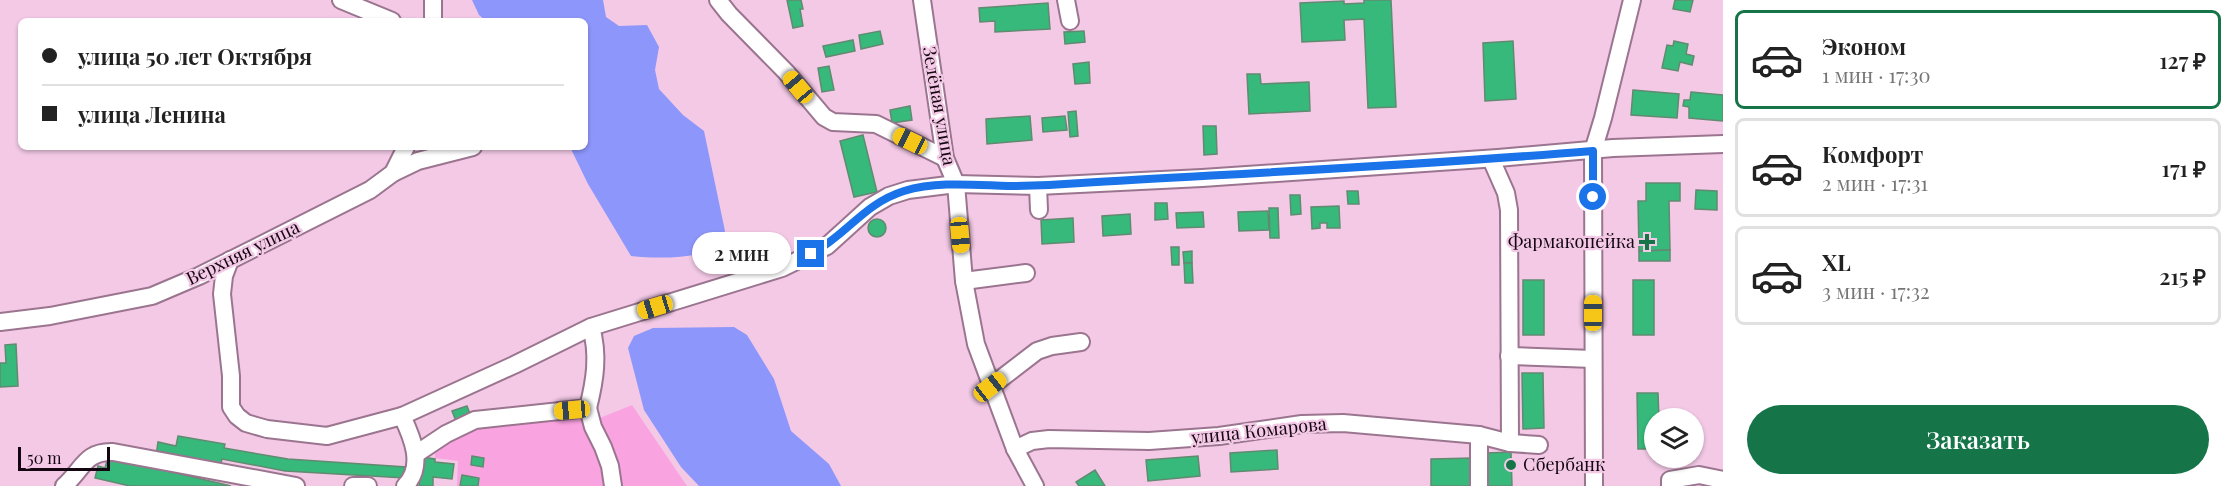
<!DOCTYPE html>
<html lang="ru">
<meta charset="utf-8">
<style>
body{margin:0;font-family:"Playfair Display",serif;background:#f6f6f6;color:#222;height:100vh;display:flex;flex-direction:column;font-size:22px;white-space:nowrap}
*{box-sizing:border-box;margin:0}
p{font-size:20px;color:#767676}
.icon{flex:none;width:33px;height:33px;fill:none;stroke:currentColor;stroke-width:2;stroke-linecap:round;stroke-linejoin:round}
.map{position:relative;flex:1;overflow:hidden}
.drawer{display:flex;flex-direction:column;background:#fff;width:510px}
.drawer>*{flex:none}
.top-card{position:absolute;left:18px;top:18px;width:570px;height:132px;border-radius:9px;box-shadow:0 2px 4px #0004;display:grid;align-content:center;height:132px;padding:0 24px;background:#fff}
.controls{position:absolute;left:1644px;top:408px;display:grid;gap:12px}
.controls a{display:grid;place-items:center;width:60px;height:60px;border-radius:50%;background:#fff;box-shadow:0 2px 4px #0004;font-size:30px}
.scale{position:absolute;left:18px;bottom:15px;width:92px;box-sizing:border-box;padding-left:6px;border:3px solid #130610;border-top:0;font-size:16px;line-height:21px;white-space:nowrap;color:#130610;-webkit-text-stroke:4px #f3c9e6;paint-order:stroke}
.end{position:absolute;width:27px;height:27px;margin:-14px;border:8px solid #1a73e8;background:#fff;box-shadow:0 0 0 3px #fff}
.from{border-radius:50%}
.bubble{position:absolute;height:42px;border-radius:21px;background:#fff;box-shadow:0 2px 4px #0004;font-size:20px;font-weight:600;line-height:42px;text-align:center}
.car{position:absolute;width:18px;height:36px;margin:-18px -9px;border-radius:8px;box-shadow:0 0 4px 2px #0007;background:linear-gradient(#f5c518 24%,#345 0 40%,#f5c518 0 76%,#345 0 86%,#f5c518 0)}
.top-card b{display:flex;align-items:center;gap:21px;height:57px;font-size:22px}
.top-card b+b{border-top:2px solid #e0e0e0}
.top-card i{width:15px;height:15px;background:#222}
ul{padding:10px 0 0;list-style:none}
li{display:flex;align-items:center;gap:18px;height:99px;margin:0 12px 9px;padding:0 12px;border:3px solid #e0e0e0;border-radius:9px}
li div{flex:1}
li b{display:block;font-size:22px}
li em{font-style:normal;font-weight:600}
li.current{border-color:#167449}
li>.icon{width:54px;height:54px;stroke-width:1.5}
.primary-button{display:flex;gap:12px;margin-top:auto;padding:12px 24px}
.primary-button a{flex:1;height:69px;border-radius:36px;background:#167449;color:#fff;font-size:24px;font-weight:600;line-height:69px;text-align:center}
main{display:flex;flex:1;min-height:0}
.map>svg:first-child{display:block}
.green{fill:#faa3e1}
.water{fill:#8d96fa}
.building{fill:#36b97a;stroke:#618a71;stroke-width:1.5}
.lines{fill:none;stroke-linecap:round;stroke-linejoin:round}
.minor-casing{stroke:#9b758f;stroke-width:20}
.minor{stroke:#fff;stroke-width:16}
.route{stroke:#1a73e8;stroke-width:8}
.poi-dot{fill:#167449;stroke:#f3c9e6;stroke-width:2}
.labels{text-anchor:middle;stroke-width:4.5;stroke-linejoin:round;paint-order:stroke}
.street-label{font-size:18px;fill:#130610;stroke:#f3c9e6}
.poi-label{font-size:18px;fill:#130610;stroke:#f3c9e6;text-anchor:end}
</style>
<main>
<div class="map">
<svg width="1723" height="486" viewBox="0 0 1723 486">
<rect width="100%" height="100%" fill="#f3c9e6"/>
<!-- green -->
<polygon class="green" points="632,405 687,486 457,486 458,461 435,458 435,447 476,424 582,419 595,420"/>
<!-- water -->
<g class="water">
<path d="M472,0H603L606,17L619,26L647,25L659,47L655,70L659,89L683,115L704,131L725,231L715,251C686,258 660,259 631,256L588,184L570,147H585V21H486L479,15Z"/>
<polygon points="734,327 747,335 774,379 791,431 829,464 841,486 699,486 681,467 644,410 628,348 634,336 653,328"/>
</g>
<!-- building -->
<g class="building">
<polygon points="787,0 801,0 803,9 800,9 803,26 793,28"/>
<polygon points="1364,0 1391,0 1396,107 1368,108 1364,19 1344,20 1345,40 1302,42 1300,3 1344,1 1344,4 1364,3"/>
<polygon points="1675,0 1693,0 1690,12 1673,9"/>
<polygon points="1048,3 1050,29 995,32 995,21 980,22 979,8"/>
<polygon points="880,31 883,44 861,49 859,35"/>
<polygon points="1084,31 1085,42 1065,44 1064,32"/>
<polygon points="853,40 855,51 826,57 823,46"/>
<polygon points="1513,41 1516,99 1485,101 1483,43"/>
<polygon points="1674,41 1688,44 1686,54 1694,56 1692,65 1680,62 1678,71 1662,68 1667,45 1673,46"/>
<polygon points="1089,62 1090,83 1075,84 1073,64"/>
<polygon points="829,66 834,90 822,92 818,68"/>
<polygon points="1247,74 1260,74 1261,84 1309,82 1310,111 1249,114"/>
<polygon points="1633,90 1679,94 1677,118 1631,115"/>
<polygon points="1691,92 1723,95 1723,121 1689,118 1689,107 1683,106 1684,100 1690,100"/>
<polygon points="910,106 912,120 892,123 890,110"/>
<polygon points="1076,111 1078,136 1070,137 1068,112"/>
<polygon points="1030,116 1032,140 987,144 986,119"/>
<polygon points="1065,116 1067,130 1043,132 1042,118"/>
<polygon points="1203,126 1216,126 1217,154 1204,155"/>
<polygon points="863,135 877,192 854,197 840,141"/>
<polygon points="1646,183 1680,183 1680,201 1669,201 1670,250 1639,251 1638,201 1646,201"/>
<polygon points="1696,190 1717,191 1717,210 1695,209"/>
<polygon points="1347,191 1358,191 1359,204 1348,204"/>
<polygon points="1290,195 1300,195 1301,214 1291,215"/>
<polygon points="1155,203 1167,203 1168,219 1155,220"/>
<polygon points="1339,206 1340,228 1327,228 1327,223 1320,223 1320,228 1312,229 1311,207"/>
<polygon points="1269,208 1278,208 1279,238 1270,238"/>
<polygon points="1268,211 1269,230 1239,231 1238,212"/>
<polygon points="1203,212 1204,227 1177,228 1176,213"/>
<polygon points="1130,214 1131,234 1103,236 1102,216"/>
<polygon points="1073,218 1074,242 1042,244 1041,220"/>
<circle cx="877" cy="228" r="9"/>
<polygon points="1171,247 1179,247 1179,265 1172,265"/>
<polygon points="1670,250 1670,261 1639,261 1639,251"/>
<polygon points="1192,251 1192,263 1184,263 1183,252"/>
<polygon points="1184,263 1192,263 1193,283 1185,283"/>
<rect x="1523" y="280" width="21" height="55"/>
<rect x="1633" y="280" width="21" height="55"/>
<polygon points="16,344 18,386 0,387 0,363 6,363 5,345"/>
<polygon points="1522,373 1543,373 1544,428 1523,429"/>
<polygon points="1637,393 1658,393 1659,418 1654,418 1654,449 1638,449"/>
<polygon points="467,406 471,416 456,421 452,411"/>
<polygon points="178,436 225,444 224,448 288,459 406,467 405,478 285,471 222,459 220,467 156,456 158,442 176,446"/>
<polygon points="1277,450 1278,469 1231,472 1230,453"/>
<polygon points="1511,452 1512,486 1488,486 1487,453"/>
<polygon points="472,456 484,458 483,467 471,465"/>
<polygon points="1198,456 1200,476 1148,481 1146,460"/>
<polygon points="108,457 231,486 130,486 95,478 98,466 105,468"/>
<polygon points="422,457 435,459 435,462 454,464 452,479 433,477 433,486 419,486"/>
<polygon points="1473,458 1473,486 1431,486 1431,459"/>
<polygon points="1095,470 1105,486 1079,486 1076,482"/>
<polygon points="462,475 479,478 478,486 460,486"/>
</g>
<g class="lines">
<defs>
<g id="minor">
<polyline points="341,0 392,21"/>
<polyline points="433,0 433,21"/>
<polyline points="718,0 729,14 786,72 824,117 833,122 876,124 945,158"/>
<polyline points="922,0 945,158 956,184 964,281 976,344 1015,449 1035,486"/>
<polyline points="1066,0 1070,21"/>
<polyline points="1491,159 1506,193 1509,210 1510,443"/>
<polyline points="393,173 406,147"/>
<polyline points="1038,186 1039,210"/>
<polyline points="230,260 224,276 222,294 231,376 231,407 237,416 246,423 267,429 327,436 402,416 514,365 591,327 782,268 827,246 870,207 889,196 908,190 956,184 1038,186 1202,178 1498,158 1613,148 1723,144"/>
<polyline points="964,281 1026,273"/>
<polyline points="0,322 50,316 152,296 199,276 370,190 393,173 418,161 473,147"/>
<polyline points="1509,356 1593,359"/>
<polyline points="990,387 1037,351 1052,346 1081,342"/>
<path d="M588,408C595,380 599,355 591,327"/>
<path d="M402,416C412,437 425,466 405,486"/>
<polyline points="1015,449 1032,441 1049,439 1149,441 1219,436 1302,424 1343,423 1479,435 1510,443 1539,445"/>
<polyline points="416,454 446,434 475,420 588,408 593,427 603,447 610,466 613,486"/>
<path d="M64,486C83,469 85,451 113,452L296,486"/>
<polyline points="353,486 368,486"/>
<polyline points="1479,486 1479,435"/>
<polyline points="1594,486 1593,151 1603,118 1632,0"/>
<polyline points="1670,486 1670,480 1699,475 1723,480"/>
</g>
</defs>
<!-- minor casing -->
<use href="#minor" class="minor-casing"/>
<!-- minor -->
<use href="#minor" class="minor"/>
</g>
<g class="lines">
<!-- route -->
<path class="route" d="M811,254C847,235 863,204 904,191C937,181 974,185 1008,186C1032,186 1056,185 1081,183C1251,173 1422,165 1593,151V197"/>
</g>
<!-- markers -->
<g class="poi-dot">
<path d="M1644 233h6v6h6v6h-6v6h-6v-6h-6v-6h6z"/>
<circle cx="1511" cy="465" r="6"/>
</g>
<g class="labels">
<!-- street labels -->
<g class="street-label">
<text transform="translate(939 106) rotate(80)" y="6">Зелёная улица</text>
<text transform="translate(243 253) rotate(-26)" y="6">Верхняя улица</text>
<text transform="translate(1259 431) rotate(-6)" y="6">улица Комарова</text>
</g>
<!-- poi labels -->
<g class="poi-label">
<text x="1635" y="248">Фармакопейка</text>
<text x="1523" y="471" text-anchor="start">Сбербанк</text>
</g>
</g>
</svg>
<div class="controls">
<a><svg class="icon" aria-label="layers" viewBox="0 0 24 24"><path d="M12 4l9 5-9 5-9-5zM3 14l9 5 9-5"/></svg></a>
</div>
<div class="scale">50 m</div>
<i class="end from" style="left:1593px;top:197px"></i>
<i class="end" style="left:811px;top:254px"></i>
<div class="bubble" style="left:692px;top:232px;width:99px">2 мин</div>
<i class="car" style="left:798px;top:87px;rotate:320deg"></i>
<i class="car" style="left:910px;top:141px;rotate:296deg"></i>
<i class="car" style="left:960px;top:235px;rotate:175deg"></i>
<i class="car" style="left:655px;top:307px;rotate:253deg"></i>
<i class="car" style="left:1593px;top:313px;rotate:0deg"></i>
<i class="car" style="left:990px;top:387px;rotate:52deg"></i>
<i class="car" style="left:572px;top:410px;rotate:265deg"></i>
<div class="top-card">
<b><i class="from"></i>улица 50 лет Октября</b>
<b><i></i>улица Ленина</b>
</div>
</div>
<section class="drawer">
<ul>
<li class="current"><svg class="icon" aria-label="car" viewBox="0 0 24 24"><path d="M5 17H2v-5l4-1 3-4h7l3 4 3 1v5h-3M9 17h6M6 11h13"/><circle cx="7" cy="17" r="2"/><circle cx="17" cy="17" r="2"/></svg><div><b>Эконом</b><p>1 мин · 17:30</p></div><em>127 ₽</em></li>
<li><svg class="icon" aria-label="car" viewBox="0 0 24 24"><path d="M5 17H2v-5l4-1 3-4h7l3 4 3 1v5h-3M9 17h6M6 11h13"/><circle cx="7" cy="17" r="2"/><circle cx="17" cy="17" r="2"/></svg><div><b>Комфорт</b><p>2 мин · 17:31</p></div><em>171 ₽</em></li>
<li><svg class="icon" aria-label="car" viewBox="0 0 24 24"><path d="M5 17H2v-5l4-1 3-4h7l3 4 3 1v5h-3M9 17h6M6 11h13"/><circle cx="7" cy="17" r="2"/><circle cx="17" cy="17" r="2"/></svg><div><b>XL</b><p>3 мин · 17:32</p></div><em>215 ₽</em></li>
</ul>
<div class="primary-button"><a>Заказать</a></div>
</section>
</main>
